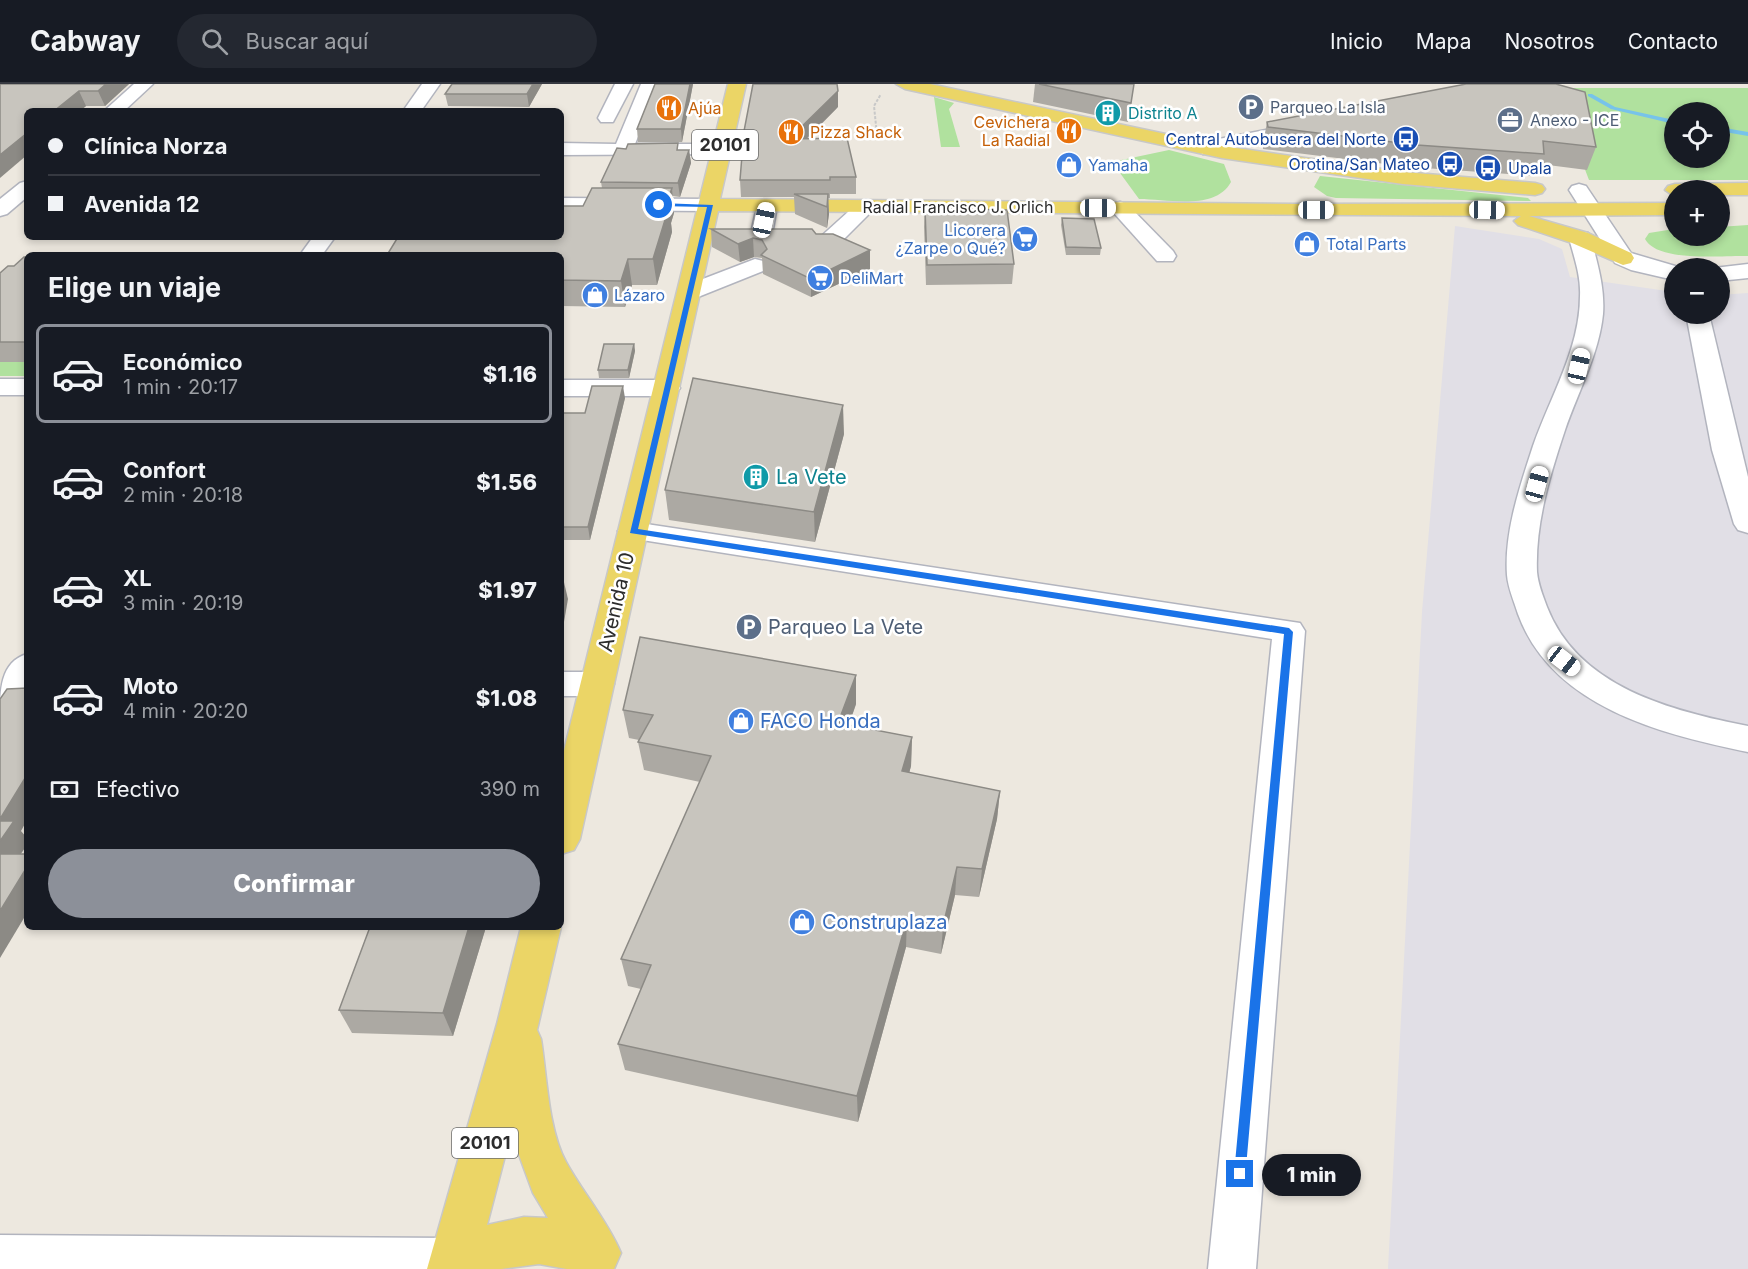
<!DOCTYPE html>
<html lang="es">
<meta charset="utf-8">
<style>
body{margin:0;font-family:Inter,sans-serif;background:#242831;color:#f1f3f6;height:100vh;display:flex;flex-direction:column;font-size:22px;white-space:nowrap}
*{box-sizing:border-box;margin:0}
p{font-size:20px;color:#9ea1a6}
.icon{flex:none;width:33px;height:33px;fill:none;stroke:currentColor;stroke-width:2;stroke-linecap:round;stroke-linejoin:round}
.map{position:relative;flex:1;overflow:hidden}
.drawer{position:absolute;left:24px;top:168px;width:540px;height:678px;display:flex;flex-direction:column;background:#171b24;border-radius:9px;box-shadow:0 3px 9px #0003}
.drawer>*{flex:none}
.banner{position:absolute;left:24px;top:24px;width:540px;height:132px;border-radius:9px;box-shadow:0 3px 9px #0003;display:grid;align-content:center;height:132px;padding:0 24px;background:#171b24}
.tools{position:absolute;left:1664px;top:18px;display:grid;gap:12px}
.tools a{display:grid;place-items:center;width:66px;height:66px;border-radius:50%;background:#171b24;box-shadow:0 3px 9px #0003;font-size:30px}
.end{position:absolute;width:27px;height:27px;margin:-14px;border:8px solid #1a73e8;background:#fff;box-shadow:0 0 0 3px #fff}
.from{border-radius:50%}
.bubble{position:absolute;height:42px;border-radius:21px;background:#171b24;box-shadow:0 3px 9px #0003;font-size:20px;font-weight:800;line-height:42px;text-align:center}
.car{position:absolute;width:18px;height:36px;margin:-18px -9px;border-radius:8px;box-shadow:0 0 4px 2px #0007;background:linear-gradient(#fff 24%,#345 0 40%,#fff 0 76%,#345 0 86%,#fff 0)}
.banner b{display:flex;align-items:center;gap:21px;height:57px;font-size:22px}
.banner b+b{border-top:2px solid #363941}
.banner i{width:15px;height:15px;background:#f1f3f6}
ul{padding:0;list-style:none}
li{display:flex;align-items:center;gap:18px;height:99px;margin:0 12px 9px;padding:0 12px;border:3px solid transparent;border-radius:9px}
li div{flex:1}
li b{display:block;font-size:22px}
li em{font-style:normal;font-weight:800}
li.on{border-color:#8c9099}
li>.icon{width:54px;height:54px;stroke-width:1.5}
h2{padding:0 24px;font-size:27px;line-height:72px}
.pay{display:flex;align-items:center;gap:15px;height:66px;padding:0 24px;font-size:22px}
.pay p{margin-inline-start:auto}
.primary-button{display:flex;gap:12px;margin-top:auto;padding:12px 24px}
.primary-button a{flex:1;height:69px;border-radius:36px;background:#8c9099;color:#fff;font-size:24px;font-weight:800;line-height:69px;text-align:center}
header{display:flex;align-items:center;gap:36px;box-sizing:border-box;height:84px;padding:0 30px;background:#171b24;border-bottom:2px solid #363941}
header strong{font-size:28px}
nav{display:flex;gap:33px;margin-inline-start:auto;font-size:21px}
.search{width:420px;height:54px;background:#242831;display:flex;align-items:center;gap:15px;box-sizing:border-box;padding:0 21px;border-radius:33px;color:#9ea1a6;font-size:22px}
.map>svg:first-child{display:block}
.industrial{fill:#e1dfe6}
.green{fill:#b0e19e;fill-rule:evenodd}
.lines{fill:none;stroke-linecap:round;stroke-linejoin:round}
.stream{fill:#77c3ea;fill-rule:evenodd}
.minor-casing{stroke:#b2b4be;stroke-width:3}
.major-casing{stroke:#c8c8c8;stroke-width:3}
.path{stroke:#c8c8c8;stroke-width:2;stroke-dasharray:3 1.5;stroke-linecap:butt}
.minor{fill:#fff;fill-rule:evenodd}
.major{fill:#ebd566;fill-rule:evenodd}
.wall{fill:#aca9a3}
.shaded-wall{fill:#8c8a85}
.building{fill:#c8c5be;stroke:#8c8a85;stroke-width:1.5}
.route{fill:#1a73e8}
.labels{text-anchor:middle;stroke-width:5;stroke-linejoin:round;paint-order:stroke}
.far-service-label{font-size:16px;fill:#4e5e75;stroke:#fff;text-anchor:start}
.far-food-label{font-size:16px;fill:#c56008;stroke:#fff;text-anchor:start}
.far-culture-label{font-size:16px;fill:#0d838f;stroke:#fff;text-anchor:start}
.far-transit-label{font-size:16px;fill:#164399;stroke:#fff;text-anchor:end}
.far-shop-label{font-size:16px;fill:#366cbe;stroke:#fff;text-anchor:start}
.far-street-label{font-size:16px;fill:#2c2c2c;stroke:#fff}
.shield{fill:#fff;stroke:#6b6b6b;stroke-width:1.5}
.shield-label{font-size:18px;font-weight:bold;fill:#2c2c2c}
.culture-label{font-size:20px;fill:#0d838f;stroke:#fff;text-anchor:start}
.street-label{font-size:20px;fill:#2c2c2c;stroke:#fff}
.service-label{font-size:20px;fill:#4e5e75;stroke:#fff;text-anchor:start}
.shop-label{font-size:20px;fill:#366cbe;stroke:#fff;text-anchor:start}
</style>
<header>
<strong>Cabway</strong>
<div class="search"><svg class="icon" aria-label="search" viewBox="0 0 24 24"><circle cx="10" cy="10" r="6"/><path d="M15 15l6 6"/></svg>Buscar aquí</div>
<nav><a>Inicio</a><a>Mapa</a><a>Nosotros</a><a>Contacto</a></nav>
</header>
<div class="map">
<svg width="1748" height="1185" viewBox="0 0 1748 1185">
<rect width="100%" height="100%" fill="#ede8df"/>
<!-- industrial -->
<polygon class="industrial" points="1455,142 1539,155 1562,165 1570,193 1674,208 1674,230 1719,230 1719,211 1748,209 1748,1185 1388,1185 1422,528"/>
<!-- green -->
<g class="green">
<path d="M1554,4H1748V96H1589ZM1674,28H1719V74H1674Z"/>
<polygon points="934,13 954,19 949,25 960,63 941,63"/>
<path d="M1169,66L1224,80L1231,98C1215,127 1168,115 1139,115L1112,78Z"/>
<polygon points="1320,92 1528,114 1531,117 1336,114 1327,112 1314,103"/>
<path d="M1748,141V172C1723,171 1658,179 1645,155L1649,149L1674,145V152H1719V143Z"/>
<rect x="0" y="278" width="27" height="14"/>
</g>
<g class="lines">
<!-- stream -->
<g class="stream">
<polygon points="1588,10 1592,10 1615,23 1674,36 1674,40 1611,25 1588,12"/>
<polygon points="1719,43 1748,48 1748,52 1719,47"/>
</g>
<defs>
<g id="minor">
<polygon points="134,0 153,0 124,27 104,27"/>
<polygon points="422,0 440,0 421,27 403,27"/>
<polygon points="615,0 633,0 613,38 601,38 598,34"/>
<polygon points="641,0 659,0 635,60 723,60 730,62 733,66 730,70 561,71 561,59 616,60"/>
<polygon points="1307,38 1314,40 1316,44 1314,48 1203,70 1193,64 1203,58"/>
<polygon points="27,97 27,113 7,130 0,132 0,115 20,99"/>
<polygon points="1579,100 1586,102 1631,169 1682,184 1674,184 1674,196 1631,186 1615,179 1569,106 1572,102"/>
<polygon points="561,114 710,115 717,117 720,121 717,125 710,127 561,126"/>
<polygon points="767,116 774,118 777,122 770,163 767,168 751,168 748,163 757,122 760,118"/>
<polygon points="866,116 873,118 876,122 873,126 833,166 817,166 814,161 817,156 859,118"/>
<polygon points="1120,118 1127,120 1173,167 1176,172 1173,177 1157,177 1113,128 1110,124 1113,120"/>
<path d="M1580,148L1588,149L1591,154C1597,179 1605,203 1603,230C1599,270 1578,308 1565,346C1550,391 1535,440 1537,488C1538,500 1543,512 1547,523C1578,603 1671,627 1748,642V668C1661,650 1552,623 1518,530C1514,517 1508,504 1507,491C1504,448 1520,402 1533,362C1550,313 1580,265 1580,212C1581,192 1574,173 1569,154L1572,149Z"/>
<polygon points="313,153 335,153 322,171 300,171"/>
<polygon points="755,175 763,177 766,182 763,187 698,213 682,213 679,208 682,203"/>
<polygon points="1748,180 1748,194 1719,197 1719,184 1714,184"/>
<polygon points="1686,230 1709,230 1748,393 1748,449 1738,446 1734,440 1712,366"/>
<rect x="0" y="295" width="27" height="16"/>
<polygon points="561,296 667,296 676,299 680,304 676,309 667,312 561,312"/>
<polygon points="633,438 1300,539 1305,547 1256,1185 1208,1185 1272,555 623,453 618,447 623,441"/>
<path d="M27,570C27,595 29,623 0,632C0,607 0,578 27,570Z"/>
<polygon points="561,588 597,588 609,592 614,600 609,608 597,612 561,612"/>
<polygon points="0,1151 453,1154 470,1161 477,1178 474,1185 0,1185"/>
</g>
<g id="major">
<polygon points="728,0 746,0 720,115 1297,120 1674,119 1674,131 1529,132 1588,149 1631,169 1634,174 1631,179 1623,181 1572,159 1518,141 1514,137 1521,132 718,127 580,755 574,766 561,770 561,679"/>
<polygon points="896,0 930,0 1222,62 1403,88 1535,99 1542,101 1545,105 1542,109 1535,111 1403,100 1222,74 905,5"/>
<polygon points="1748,99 1748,111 1719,111 1719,106 1674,106 1674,112 1665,106 1668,102 1675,100"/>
<path d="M521,843H561L537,946L541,955C547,992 548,1045 566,1078C583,1109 607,1136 621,1169L614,1185H567L539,1180L501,1185H427L497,940ZM511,1049L533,1109L548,1134L524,1133L487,1141Z"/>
</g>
</defs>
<!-- minor casing -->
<use href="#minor" class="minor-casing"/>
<!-- major casing -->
<use href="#major" class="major-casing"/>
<!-- path -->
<polyline class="path" points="857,51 877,51 874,22 881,10"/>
<!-- minor -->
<use href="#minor" class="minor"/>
<!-- major -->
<use href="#major" class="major"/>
</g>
<!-- wall -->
<g class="wall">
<polygon points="0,0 129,0 105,22 86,22 80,27 27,27"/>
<polygon points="542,0 529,23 448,22 445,10"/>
<polygon points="655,0 693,0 682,58 638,58 637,45"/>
<polygon points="1035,0 1134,0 1128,38 1033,18"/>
<polygon points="1466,0 1596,63 1587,86 1540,80 1536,92 1410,83 1263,65 1263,60 1267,38"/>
<polygon points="838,23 807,55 856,93 856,110 830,110 830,114 828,114 829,130 827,144 795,130 794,113 741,113 740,96"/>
<polygon points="679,66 689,66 691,79 680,113 673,112 674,129 671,139 672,148 657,201 632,201 625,223 561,222 561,171 583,122 602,104 601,98"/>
<polygon points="925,124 1014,180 1012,200 926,201 924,143"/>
<polygon points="1062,134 1101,164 1100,171 1066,171 1061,141"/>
<polygon points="711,145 816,150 870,166 870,185 811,213 763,190 762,174 754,173 740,178 712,163"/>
<polygon points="27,173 27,278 0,278 0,189 14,182"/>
<polygon points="634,260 635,267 629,294 599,294 598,286"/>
<polygon points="625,314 590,456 561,456 561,329 585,329"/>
<polygon points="844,350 815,458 669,436 665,406"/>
<polygon points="856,620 849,641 912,653 911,682 909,689 1000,707 997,735 979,813 955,811 941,870 906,863 858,1038 625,986 618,960 641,905 628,902 621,875 700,698 644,686 638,658 639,656 629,654 623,626"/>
<polygon points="370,843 486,843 453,952 352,949 339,926"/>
</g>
<!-- shaded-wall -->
<g class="shaded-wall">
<polygon points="106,0 129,0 105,22 98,7"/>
<polygon points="533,0 542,0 529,23 527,10"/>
<polygon points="690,0 693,0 682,58 681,45"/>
<polygon points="79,7 86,22 80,27 54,27"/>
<polygon points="838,7 838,23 790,71 789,55"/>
<polygon points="27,49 27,71 0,94 0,71"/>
<polygon points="689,66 691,79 680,113 678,99"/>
<polygon points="672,104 674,129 671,139 672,148 657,201 653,175 665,123"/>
<polygon points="828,110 829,130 827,144 827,123"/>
<polygon points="753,154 754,173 740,178 738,160"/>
<polygon points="870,166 870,185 811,213 811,195"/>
<polygon points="628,175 632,201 625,223 621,197"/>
<polygon points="634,260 635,267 629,294 628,286"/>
<polygon points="623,302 625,314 590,456 588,443"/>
<polygon points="843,321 844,350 815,458 814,428"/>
<polygon points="562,490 568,515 561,555 561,498"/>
<polygon points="856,591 856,620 839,668 838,639"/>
<polygon points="912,653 911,682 902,716 902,687"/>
<polygon points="27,691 27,736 21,747 27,754 27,761 7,790 0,781 0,735"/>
<polygon points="1000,707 997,735 979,813 982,785"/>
<polygon points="27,783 27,829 0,874 0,827"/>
<polygon points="957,783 955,811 941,870 943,842"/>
<polygon points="907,835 906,863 858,1038 857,1012"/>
<polygon points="469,843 486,843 453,952 443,929"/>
</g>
<!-- building -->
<g class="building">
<polygon points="0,0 106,0 98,7 79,7 54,27 27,27 27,49 0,71"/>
<polygon points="452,0 533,0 527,10 445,10"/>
<polygon points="655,0 690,0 681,45 637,45"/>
<polygon points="753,0 837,0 838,7 789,55 847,54 856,93 830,93 830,96 740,96 744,47"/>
<polygon points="1039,0 1134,0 1131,19"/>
<polygon points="1466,0 1556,0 1585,8 1596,63 1543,57 1544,70 1417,61 1268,43 1267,38"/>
<polygon points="678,59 677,66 689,66 678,99 601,98 617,64 626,65 628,60"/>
<polygon points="592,104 672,104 665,123 669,123 653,175 628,175 621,197 561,196 561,171 387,171 398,153 561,153 561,122 583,122"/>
<polygon points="794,110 828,110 827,123"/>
<polygon points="925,124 1007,126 1014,180 927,181"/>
<polygon points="1062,134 1094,135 1101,164 1066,163"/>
<polygon points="711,145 812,145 816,150 833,150 870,166 811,195 761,171 767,165 762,156 753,154 738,160"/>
<polygon points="24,173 27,173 27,258 0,258 0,189 8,182 14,182"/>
<polygon points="604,260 634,260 628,286 598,286"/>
<polygon points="693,294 843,321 814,428 665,406"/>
<polygon points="592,302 623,302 588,443 561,443 561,329 585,329"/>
<polygon points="640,553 856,591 838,639 912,653 902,687 1000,707 982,785 957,783 943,842 907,835 857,1012 618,960 651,881 621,875 711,672 638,658 653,631 623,626"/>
<polygon points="27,604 27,691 0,735 0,615 7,605"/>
<polygon points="0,737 14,737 0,757"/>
<polygon points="0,770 27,770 27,783 0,827"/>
<polygon points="370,843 469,843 443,929 339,926"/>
</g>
<!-- route -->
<polygon class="route" points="659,119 713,121 638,445 1289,544 1293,548 1245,1095 1240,1097 1234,1090 1284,550 630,449 707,123 656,122"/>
<!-- icons -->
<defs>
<symbol id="parking-disc" viewBox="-11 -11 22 22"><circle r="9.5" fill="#5c6f8a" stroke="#fff"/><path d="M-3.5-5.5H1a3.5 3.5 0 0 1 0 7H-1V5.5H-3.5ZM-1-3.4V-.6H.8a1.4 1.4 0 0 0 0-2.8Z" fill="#fff"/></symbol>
<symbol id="restaurant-disc" viewBox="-11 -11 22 22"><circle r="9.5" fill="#e8710a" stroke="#fff"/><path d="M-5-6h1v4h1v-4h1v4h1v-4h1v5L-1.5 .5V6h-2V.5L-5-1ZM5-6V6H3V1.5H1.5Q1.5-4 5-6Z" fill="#fff"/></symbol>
<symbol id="building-disc" viewBox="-11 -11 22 22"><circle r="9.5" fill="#0f9aa8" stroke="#fff"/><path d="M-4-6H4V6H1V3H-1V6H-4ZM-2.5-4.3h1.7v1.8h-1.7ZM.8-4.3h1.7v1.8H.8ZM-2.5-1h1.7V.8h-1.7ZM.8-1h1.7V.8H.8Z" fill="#fff"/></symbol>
<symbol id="office-disc" viewBox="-11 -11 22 22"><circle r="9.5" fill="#5c6f8a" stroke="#fff"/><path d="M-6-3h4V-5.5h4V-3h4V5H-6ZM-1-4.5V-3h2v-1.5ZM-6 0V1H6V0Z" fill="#fff"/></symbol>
<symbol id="bus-disc" viewBox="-11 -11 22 22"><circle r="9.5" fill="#1a4fb4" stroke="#fff"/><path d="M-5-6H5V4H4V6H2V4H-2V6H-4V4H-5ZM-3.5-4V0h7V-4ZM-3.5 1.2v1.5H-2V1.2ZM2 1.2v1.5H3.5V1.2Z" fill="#fff"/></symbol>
<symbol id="shop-disc" viewBox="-11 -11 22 22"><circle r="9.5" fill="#3f7fe0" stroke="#fff"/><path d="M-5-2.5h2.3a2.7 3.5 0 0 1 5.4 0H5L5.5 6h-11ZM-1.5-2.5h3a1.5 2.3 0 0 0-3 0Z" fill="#fff"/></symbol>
<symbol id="supermarket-disc" viewBox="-11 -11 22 22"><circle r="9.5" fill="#3f7fe0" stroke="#fff"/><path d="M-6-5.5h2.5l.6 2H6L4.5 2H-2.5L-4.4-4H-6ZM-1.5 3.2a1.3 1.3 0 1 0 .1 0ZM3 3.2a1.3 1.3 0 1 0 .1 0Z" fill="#fff"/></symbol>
</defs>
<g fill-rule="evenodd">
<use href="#parking-disc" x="1236" y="8" width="30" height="30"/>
<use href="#restaurant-disc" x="654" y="9" width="30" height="30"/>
<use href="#building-disc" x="1093" y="14" width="30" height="30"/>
<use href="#office-disc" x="1495" y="21" width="30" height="30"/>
<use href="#restaurant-disc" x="1054" y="32" width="30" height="30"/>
<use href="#restaurant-disc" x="776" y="33" width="30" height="30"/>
<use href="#bus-disc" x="1391" y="40" width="30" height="30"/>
<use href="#bus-disc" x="1435" y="65" width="30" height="30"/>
<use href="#shop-disc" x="1054" y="66" width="30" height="30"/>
<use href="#bus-disc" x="1473" y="69" width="30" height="30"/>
<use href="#supermarket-disc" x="1010" y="140" width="30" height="30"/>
<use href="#shop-disc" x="1292" y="145" width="30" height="30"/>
<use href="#supermarket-disc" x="805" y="179" width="30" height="30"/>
<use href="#shop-disc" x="580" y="196" width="30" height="30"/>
<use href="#building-disc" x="741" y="378" width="30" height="30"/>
<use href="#parking-disc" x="734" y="528" width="30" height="30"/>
<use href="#shop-disc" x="726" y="622" width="30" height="30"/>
<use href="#shop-disc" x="787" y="823" width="30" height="30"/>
</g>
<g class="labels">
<!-- far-service labels -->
<g class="far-service-label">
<text x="1270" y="29">Parqueo La Isla</text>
<text x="1530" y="42">Anexo - ICE</text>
</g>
<!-- far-food labels -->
<g class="far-food-label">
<text x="688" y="30">Ajúa</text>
<text x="1050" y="44" text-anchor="end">Cevichera<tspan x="1050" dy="18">La Radial</tspan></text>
<text x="810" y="54">Pizza Shack</text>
</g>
<!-- far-culture labels -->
<g class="far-culture-label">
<text x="1128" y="35">Distrito A</text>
</g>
<!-- far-transit labels -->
<g class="far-transit-label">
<text x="1386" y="61">Central Autobusera del Norte</text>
<text x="1430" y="86">Orotina/San Mateo</text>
<text x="1508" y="90" text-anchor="start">Upala</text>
</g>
<!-- far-shop labels -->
<g class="far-shop-label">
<text x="1088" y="87">Yamaha</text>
<text x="1006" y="152" text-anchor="end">Licorera<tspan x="1006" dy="18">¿Zarpe o Qué?</tspan></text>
<text x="1326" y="166">Total Parts</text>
<text x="840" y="200">DeliMart</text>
<text x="614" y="217">Lázaro</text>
</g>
<!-- far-street labels -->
<g class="far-street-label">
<text x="958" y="129">Radial Francisco J. Orlich</text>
</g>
<!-- shield labels -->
<g class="shield">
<rect x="692" y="46" width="66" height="30" rx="4.5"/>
<rect x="452" y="1044" width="66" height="30" rx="4.5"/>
</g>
<g class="shield-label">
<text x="725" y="67">20101</text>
<text x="485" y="1065">20101</text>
</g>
<!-- culture labels -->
<g class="culture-label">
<text x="776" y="400">La Vete</text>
</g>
<!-- street labels -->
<g class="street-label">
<text transform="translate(616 518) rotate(-77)" y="7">Avenida 10</text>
</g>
<!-- service labels -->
<g class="service-label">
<text x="768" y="550">Parqueo La Vete</text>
</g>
<!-- shop labels -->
<g class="shop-label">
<text x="760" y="644">FACO Honda</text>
<text x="822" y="845">Construplaza</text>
</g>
</g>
</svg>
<div class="tools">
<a><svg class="icon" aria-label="locate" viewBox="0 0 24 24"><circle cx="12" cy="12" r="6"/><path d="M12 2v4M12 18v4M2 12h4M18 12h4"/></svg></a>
<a>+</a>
<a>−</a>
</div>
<i class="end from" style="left:659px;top:121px"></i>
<i class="end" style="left:1240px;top:1090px"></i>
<div class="bubble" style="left:1262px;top:1070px;width:99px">1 min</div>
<i class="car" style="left:1098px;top:124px;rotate:90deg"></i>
<i class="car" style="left:1316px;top:126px;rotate:90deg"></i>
<i class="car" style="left:1487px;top:126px;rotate:91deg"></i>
<i class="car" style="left:764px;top:136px;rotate:12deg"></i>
<i class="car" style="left:1579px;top:282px;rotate:13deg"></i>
<i class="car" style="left:1537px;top:400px;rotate:15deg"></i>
<i class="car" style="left:1564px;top:577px;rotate:128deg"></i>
<div class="banner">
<b><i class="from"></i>Clínica Norza</b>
<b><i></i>Avenida 12</b>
</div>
<section class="drawer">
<h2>Elige un viaje</h2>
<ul>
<li class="on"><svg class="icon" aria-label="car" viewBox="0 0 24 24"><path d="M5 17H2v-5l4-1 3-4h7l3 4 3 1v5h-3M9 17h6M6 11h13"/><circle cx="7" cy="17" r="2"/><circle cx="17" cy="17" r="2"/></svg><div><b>Económico</b><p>1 min · 20:17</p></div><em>$1.16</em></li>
<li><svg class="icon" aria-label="car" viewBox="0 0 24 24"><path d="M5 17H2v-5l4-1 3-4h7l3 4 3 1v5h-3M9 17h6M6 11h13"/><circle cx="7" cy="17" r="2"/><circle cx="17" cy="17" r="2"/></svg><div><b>Confort</b><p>2 min · 20:18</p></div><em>$1.56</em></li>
<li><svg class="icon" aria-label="car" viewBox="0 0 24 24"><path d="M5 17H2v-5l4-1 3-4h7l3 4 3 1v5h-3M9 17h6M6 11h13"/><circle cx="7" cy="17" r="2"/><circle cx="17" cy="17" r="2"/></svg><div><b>XL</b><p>3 min · 20:19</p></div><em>$1.97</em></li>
<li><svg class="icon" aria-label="car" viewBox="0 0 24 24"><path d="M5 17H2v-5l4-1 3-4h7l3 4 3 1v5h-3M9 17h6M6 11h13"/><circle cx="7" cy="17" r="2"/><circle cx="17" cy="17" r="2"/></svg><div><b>Moto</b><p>4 min · 20:20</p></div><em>$1.08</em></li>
</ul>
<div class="pay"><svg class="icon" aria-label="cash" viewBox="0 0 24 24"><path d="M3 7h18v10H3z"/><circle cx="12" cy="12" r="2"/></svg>Efectivo<p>390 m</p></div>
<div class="primary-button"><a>Confirmar</a></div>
</section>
</div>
